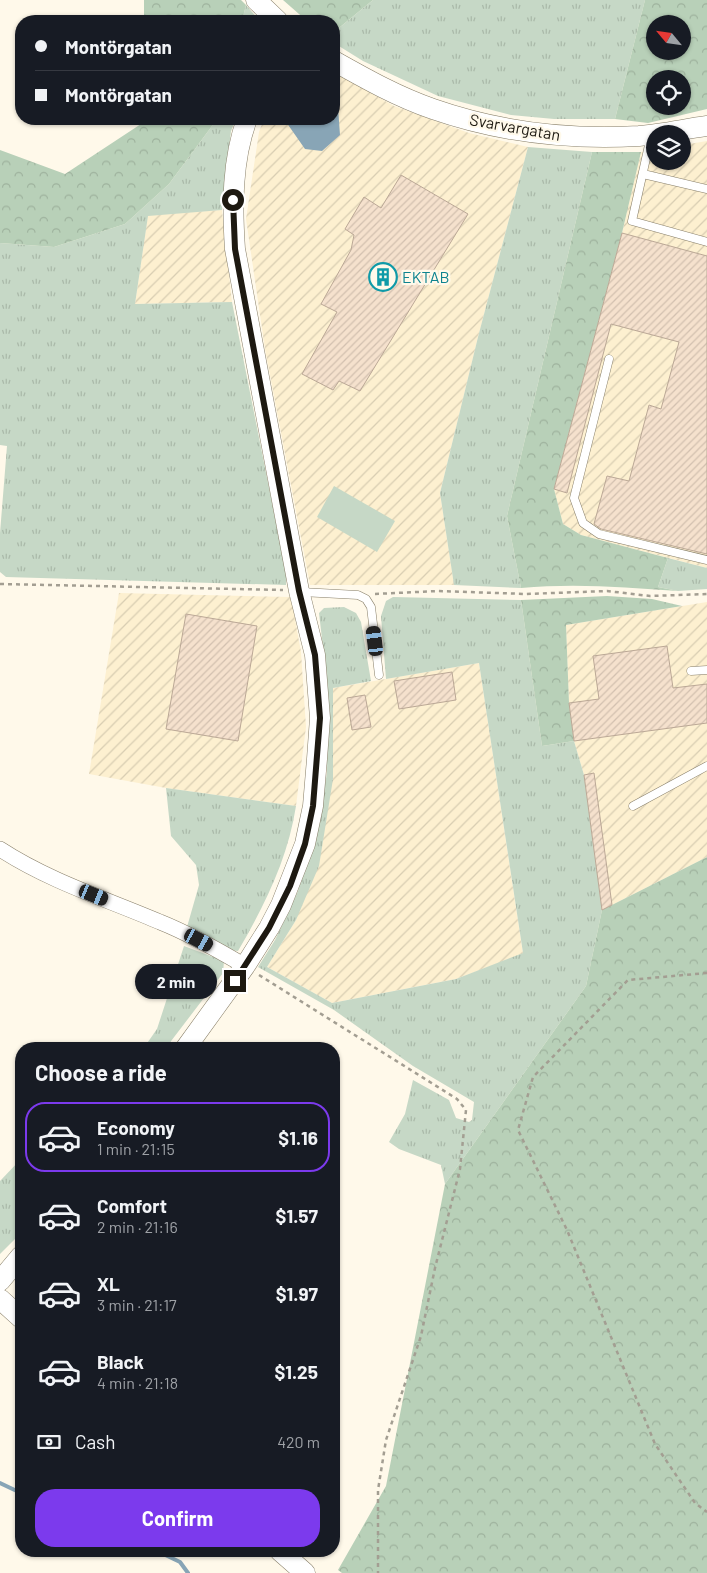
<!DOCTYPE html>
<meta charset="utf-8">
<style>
body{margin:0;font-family:Barlow,sans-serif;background:#242831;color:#f1f3f6;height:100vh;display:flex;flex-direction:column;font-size:19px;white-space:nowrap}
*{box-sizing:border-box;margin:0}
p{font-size:16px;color:#9ea1a6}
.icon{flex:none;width:28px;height:28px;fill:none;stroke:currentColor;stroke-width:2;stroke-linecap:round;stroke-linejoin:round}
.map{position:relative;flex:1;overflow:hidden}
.panel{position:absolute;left:15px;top:1042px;width:325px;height:515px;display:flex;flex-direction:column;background:#171b24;border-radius:20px;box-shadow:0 1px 4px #0004}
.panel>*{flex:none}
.hud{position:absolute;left:15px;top:15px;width:325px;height:110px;border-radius:20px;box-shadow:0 1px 4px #0004;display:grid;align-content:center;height:110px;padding:0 20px;background:#171b24}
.needle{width:32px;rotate:299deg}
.buttons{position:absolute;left:646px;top:15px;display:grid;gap:10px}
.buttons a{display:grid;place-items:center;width:45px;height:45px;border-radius:50%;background:#171b24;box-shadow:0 1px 4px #0004;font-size:25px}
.end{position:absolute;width:22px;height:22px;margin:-11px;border:6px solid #1d1911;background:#fff;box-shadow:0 0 0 2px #fff}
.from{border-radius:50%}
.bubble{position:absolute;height:35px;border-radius:18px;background:#171b24;box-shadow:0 1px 4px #0004;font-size:16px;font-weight:700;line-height:35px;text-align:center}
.car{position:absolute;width:15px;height:30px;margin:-15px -8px;border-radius:6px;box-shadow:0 0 4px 1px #0007;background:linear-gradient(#222 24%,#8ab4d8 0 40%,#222 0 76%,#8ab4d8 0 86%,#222 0)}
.hud b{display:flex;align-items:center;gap:18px;height:48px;font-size:19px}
.hud b+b{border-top:1px solid #363941}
.hud i{width:12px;height:12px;background:#f1f3f6}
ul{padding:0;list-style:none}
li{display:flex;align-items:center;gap:15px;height:70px;margin:0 10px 8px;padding:0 10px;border:2px solid transparent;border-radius:20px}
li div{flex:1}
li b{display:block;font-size:19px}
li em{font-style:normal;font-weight:700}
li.current{border-color:#7c3aed}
li>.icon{width:45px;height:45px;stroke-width:1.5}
h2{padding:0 20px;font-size:22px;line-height:60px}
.pay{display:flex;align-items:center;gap:12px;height:55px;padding:0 20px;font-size:19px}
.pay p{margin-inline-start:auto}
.button{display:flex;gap:10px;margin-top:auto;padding:10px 20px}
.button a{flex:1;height:58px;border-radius:20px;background:#7c3aed;color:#fff;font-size:20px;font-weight:700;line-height:58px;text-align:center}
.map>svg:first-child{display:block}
.industrial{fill:url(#industrial-furrows)}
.grass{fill:url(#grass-tufts)}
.forest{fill:url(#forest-crowns);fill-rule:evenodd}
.pitch{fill:#c6d8c6}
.water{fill:#88a5b6}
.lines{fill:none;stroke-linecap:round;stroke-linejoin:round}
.stream{stroke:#88a5b6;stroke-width:4}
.building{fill:url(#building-hatch);stroke:#bba896}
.lane-casing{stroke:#877e68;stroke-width:9}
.street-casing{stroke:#877e68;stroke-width:16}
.secondary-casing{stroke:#877e68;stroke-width:21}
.path{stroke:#a39e92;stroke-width:2.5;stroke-dasharray:4 4;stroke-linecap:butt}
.lane{stroke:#fff;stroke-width:8}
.street{stroke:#fff;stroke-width:15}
.secondary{stroke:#fff;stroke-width:20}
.route{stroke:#1d1911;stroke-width:6}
.labels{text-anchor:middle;stroke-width:4.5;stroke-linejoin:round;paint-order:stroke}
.street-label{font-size:16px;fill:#1d1911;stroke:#fff9ea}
.culture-label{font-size:16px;fill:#0d838f;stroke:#fff9ea;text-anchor:start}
</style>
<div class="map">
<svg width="707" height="1573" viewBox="0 0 707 1573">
<defs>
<pattern id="industrial-furrows" width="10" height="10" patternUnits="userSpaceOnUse" patternTransform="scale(1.25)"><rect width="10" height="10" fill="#fdf0d0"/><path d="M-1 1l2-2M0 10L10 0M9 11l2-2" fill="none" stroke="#d8cdb2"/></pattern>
<pattern id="grass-tufts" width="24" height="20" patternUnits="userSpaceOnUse" patternTransform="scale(1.25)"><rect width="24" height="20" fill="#c6d8c6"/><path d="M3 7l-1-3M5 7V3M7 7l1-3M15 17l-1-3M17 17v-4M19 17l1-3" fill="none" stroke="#aab9a9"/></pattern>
<pattern id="forest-crowns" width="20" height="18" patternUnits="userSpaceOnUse" patternTransform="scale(1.25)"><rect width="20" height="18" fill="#b8d0b8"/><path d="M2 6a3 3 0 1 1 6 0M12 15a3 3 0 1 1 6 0" fill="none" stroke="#9eb29d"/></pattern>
<pattern id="building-hatch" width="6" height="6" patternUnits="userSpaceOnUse" patternTransform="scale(1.25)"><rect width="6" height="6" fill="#f5e1cd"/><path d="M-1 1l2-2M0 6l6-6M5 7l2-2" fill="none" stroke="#d2c0af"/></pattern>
</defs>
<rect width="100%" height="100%" fill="#fff9ea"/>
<!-- industrial -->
<g class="industrial">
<polygon points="334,72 394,106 469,133 528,147 478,337 440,493 454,585 310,585 265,349 246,219 259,132 264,119 334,119"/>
<polygon points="707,141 707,568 581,535 563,524 554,489 622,233 641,152 655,149 655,161 682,161 683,145"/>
<polygon points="222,210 232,302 135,304 148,215"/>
<polygon points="119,593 291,597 301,652 306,727 296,806 166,788 89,774"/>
<polygon points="707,602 707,857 602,910 584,775 574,741 569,703 566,625"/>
<polygon points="479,663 523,954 456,979 332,1003 267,967 296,920 333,779 333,688"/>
</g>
<!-- grass -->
<g class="grass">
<polygon points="373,0 645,0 615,119 554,119 511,115 438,96 363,61 334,43 334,32"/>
<polygon points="246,5 260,21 242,21"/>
<polygon points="214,119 236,119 231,131 222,210 148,216 135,304 232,302 286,573 286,585 6,577 0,572 0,533 7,446 0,445 0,243 54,247 125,224 169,184 212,126"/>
<polygon points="528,147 592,152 507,516 521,588 454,585 440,493 478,337"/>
<polygon points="668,558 707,568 707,589 678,591 658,587"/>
<polygon points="393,597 521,600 542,746 574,741 584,775 602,910 586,986 445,1184 441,1165 399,1149 389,1142 405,1114 413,1080 449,1100 456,1118 469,1122 472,1120 474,1102 413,1066 334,1010 258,967 275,940 298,891 317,828 327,773 328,691 319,613 324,608 344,607 356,613 361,622 371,681 333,688 333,779 319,866 296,920 267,967 332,1003 456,979 523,953 479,663 386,679 381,616 386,601"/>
<path d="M166,788L296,806C288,858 265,905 238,951L228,950L187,927L199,885L196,865L171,836Z"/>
<polygon points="184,946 224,961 223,973 165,1049 143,1049 157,1029"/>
<polygon points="21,1159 21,1233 0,1254 0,1181"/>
</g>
<!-- forest -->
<g class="forest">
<polygon points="144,0 241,0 246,5 242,21 144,21"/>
<polygon points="283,0 373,0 334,32 334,21 307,21"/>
<path d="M645,0H707V109L648,123L615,119ZM655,24H682V51H655ZM655,79H682V106H655Z"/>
<polygon points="144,119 214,119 212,126 169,184 125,224 54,247 0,243 0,150 65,174 144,122"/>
<path d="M592,152H641L622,233L554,489L563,524L581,535L668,558L658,587L678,591C625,587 573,583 521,588L507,516Z"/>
<polygon points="607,596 652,599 682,606 566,625 569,703 574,741 542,746 521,600"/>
<polygon points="707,857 707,1573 342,1573 338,1570 386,1486 445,1184 586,986 602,910"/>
</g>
<!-- pitch -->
<polygon class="pitch" points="334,486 395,521 377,552 317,517"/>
<!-- water -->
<polygon class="water" points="334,97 338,107 340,135 322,151 305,149 284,119 334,119"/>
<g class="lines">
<!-- stream -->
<g class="stream">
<polyline points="0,1483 21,1493"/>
<polyline points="157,1551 180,1562 188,1573"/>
</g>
</g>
<!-- building -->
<g class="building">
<polygon points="401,175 468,214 360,391 339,381 333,390 302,374 337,312 321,304 351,250 354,235 345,229 364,197 381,208"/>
<polygon points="622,233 707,256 707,554 601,529 594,524 607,476 629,481 649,405 661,409 679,342 611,324 567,493 554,489"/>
<polygon points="186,614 257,626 238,741 166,729"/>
<polygon points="667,646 673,688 707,684 707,723 574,741 569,703 599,699 593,656"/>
<polygon points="452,672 456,700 399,709 394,681"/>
<polygon points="365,695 371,727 352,730 347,698"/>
<polygon points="594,773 612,905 602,910 584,775"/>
</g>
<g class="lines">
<defs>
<g id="lane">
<polyline points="651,136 632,221 707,242"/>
<polyline points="643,174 707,189"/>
<polyline points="609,359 574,498 583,523 599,534 707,560"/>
<polyline points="301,592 358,595 366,599 371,607 379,675"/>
<polyline points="691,671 707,670"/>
<polyline points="633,806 707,766"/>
</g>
<path id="street" d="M0,849C49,881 106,899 160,922C190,934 218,950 245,966"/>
<g id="secondary">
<polyline points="256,0 278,21"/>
<path d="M334,61C366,79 398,97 433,109C499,132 569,140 639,136C662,134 685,129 707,126"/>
<path d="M185,1049L245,966L269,928L281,905L305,844L313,806L317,759L320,718L315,655L299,591L235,249C232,206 232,160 247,119"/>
<polyline points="0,1281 21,1256"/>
<polyline points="0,1299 21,1318"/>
<polyline points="280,1551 305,1573"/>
</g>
</defs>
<!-- lane casing -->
<use href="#lane" class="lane-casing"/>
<!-- street casing -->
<use href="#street" class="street-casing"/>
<!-- secondary casing -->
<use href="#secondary" class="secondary-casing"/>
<!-- path -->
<g class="path">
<polyline points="0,584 283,590"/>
<polyline points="375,594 438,591 526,594 607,591 650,596 707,594"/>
<polyline points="707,973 628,980 533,1077 518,1130 567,1230 655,1444 695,1503 707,1512"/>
<polyline points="259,975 457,1099 466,1110 460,1169 435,1268 421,1336 386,1440 378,1490 378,1573"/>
</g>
<!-- lane -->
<use href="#lane" class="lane"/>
<!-- street -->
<use href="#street" class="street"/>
<!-- secondary -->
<use href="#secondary" class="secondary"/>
</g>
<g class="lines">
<!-- route -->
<polyline class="route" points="233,200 235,249 299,591 315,655 320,718 313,806 305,844 290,886 269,928 235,981"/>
</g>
<!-- icons -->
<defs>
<symbol id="building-ring" viewBox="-11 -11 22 22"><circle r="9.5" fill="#fff9ea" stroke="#0f9aa8" stroke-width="1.5"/><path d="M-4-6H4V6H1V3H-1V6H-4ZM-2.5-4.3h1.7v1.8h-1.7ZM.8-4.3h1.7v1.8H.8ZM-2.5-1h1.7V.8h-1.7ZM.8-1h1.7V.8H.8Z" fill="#0f9aa8"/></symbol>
</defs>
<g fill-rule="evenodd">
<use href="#building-ring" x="367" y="261" width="32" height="32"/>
</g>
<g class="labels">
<!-- street labels -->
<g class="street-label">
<text transform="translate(515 127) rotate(10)" y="6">Svarvargatan</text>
</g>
<!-- culture labels -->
<g class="culture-label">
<text x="402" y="283">EKTAB</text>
</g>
</g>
</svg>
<div class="buttons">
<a><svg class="needle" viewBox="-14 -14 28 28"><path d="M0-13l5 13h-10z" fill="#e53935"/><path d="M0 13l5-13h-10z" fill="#9ea1a6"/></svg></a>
<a><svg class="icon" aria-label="locate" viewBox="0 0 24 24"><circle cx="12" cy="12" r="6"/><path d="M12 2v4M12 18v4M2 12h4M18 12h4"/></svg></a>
<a><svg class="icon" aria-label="layers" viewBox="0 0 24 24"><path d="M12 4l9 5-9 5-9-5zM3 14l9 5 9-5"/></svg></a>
</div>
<i class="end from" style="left:233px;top:200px"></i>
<i class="end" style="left:235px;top:981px"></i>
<div class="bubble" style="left:135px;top:964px;width:82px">2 min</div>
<i class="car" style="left:375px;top:641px;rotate:353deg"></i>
<i class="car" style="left:94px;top:895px;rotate:112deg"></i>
<i class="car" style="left:199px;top:940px;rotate:118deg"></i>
<div class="hud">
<b><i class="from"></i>Montörgatan</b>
<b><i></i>Montörgatan</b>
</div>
<section class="panel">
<h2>Choose a ride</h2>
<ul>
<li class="current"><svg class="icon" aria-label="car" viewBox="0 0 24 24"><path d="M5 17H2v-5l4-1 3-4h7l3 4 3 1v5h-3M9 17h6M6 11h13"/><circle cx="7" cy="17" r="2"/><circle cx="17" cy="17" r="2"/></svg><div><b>Economy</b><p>1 min · 21:15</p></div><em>$1.16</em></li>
<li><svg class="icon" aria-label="car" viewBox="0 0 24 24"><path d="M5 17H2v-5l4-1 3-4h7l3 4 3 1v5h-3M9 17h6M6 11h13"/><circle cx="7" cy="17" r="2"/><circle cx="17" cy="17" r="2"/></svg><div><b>Comfort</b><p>2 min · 21:16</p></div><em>$1.57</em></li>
<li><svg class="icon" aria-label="car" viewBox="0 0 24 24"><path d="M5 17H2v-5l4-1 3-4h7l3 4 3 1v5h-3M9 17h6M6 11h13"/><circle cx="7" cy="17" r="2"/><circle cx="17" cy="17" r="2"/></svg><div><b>XL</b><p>3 min · 21:17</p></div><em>$1.97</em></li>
<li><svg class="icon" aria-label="car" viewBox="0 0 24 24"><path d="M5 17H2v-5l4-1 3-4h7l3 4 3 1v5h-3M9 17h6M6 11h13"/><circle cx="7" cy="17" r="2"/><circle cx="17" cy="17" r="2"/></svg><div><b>Black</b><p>4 min · 21:18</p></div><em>$1.25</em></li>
</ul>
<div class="pay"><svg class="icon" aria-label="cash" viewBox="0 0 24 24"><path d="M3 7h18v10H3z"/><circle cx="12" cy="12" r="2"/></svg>Cash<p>420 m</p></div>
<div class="button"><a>Confirm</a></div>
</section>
</div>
